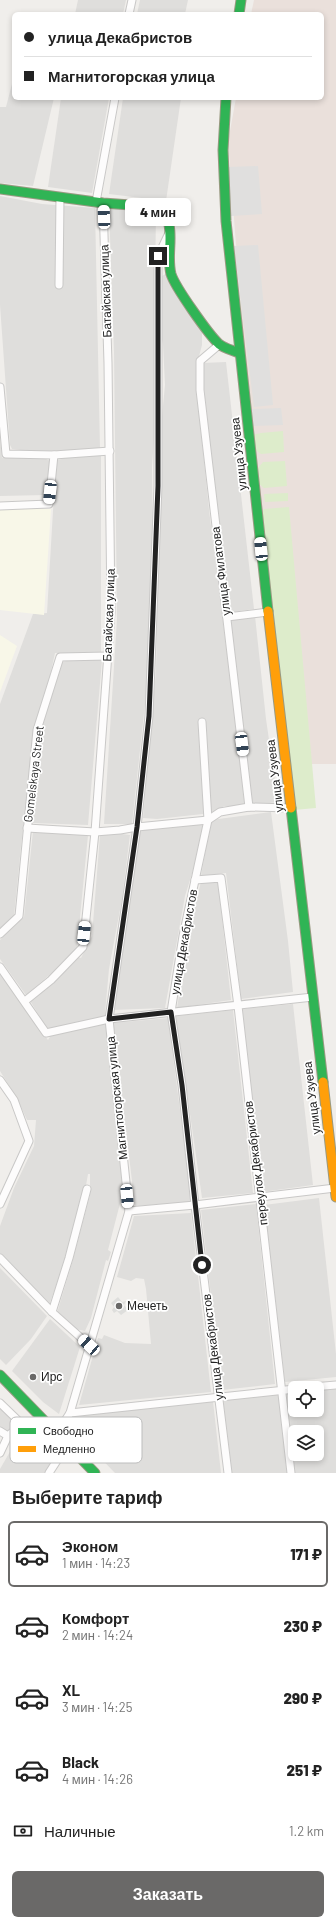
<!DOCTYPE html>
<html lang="ru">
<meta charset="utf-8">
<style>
body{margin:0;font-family:Barlow,sans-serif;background:#f6f6f6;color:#222;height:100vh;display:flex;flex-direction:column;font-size:15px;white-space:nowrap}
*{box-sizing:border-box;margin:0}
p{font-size:13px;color:#767676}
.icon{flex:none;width:22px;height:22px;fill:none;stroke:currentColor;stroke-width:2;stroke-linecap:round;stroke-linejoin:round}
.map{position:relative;height:1473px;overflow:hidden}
.panel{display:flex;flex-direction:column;background:#fff;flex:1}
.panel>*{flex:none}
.hud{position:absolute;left:12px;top:12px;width:312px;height:88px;border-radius:6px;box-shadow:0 2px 6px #0003;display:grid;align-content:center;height:88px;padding:0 12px;background:#fff}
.buttons{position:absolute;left:288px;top:1381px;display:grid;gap:8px}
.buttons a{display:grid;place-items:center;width:36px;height:36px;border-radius:6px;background:#fff;box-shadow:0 2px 6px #0003;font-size:20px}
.end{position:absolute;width:18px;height:18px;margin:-9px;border:5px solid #222;background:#fff;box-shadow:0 0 0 2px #fff}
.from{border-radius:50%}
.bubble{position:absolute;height:28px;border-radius:6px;background:#fff;box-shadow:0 2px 6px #0003;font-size:13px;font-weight:800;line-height:28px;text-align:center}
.car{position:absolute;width:12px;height:24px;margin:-12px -6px;border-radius:5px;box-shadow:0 0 3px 1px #0007;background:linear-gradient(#fff 24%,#345 0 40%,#fff 0 76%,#345 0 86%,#fff 0)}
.hud b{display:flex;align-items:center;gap:14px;height:38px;font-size:15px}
.hud b+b{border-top:1px solid #e0e0e0}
.hud i{width:10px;height:10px;background:#222}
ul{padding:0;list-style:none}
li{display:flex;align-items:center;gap:12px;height:66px;margin:0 8px 6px;padding:0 4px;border:2px solid transparent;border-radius:6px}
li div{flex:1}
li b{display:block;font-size:15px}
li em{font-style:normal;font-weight:800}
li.active{border-color:#6a6968}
li>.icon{width:36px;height:36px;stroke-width:1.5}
h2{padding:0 12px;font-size:18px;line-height:48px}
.pay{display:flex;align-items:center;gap:10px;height:44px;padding:0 12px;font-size:15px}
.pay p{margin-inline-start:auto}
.button{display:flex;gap:8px;margin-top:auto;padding:8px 12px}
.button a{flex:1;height:46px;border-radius:6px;background:#6a6968;color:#fff;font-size:16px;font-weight:800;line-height:46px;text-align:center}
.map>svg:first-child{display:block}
.residential{fill:#dfdedc;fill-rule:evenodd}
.education{fill:#f8f7e8}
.religious{fill:#dededc}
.military{fill:#eae0db}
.grass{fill:#ddeccb}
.parking{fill:#e0dfde}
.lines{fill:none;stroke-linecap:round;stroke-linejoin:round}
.street-casing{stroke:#c9c8c7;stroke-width:9}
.fast-casing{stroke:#999a82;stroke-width:11}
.slow-casing{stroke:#999a82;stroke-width:11}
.street{stroke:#fdfcfc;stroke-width:7}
.fast{stroke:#30b455;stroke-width:9}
.slow{stroke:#ff9f0a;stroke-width:9}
.route{stroke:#222;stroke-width:5}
.poi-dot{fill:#6a6968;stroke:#fff;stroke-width:1.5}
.labels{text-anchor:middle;stroke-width:3.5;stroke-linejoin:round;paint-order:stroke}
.street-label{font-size:12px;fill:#222;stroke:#fff}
.poi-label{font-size:12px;fill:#222;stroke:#fff;text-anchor:start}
.key{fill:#fff;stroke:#bdbdbd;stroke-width:1}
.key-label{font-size:11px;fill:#222}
</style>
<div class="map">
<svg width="336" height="1473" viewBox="0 0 336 1473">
<rect width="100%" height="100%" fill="#f0eeeb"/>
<!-- residential -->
<g class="residential">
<polygon points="78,0 126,0 123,14 75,14"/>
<polygon points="140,0 188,0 185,14 137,14"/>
<polygon points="14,76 14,98 54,98 33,186 0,183 0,107 6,107"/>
<polygon points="61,98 109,98 92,193 48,187"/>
<polygon points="123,98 181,98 166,201 109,194"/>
<polygon points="0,196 42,204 95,208 100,449 36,452 12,449 10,445 0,305"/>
<polygon points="109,207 156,212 155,283 157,394 152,467 153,560 150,658 132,824 104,824 117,619 114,352"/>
<polygon points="167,273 202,329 202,345 198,360 200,421 209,510 246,806 224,806 213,812 203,814 157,819 143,818 156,670 161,427 165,385 163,344 160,331 159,278"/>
<polygon points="226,362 254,609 232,612 230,610 219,537 202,369 202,363"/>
<polygon points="0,437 2,458 44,458 50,461 46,495 0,496"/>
<polygon points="101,454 101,653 55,653 48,685 35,728 21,846 14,916 0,929 0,704 33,614 47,613 56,460 62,459 63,456"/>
<polygon points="255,616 266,719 278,802 251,805 229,619"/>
<polygon points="72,660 102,660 88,825 33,823 40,731 61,662"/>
<polygon points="271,812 288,941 293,992 241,999 226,873 201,876 211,820"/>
<polygon points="204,823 204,835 185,896 165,1008 112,1010 139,829"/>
<polygon points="33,831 88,835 77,948 75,953 26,995 0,959 0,940 24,917"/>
<polygon points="115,833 130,835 122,899 109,969 105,1013 124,1188 108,1250 111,1252 108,1261 106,1260 91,1318 85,1331 75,1329 57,1313 72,1263 90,1195 90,1174 88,1174 85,1191 63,1267 49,1305 0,1255 0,1226 14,1188 34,1146 36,1120 27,1120 17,1098 0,1071 0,973 48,1040 51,1035 29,999 60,976 78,957 81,958 92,936 100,835"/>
<polygon points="218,881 231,1000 177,1008 190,924 201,882"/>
<polygon points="293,1004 313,1185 262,1192 241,1009"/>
<polygon points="233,1010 253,1193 202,1198 176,1016"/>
<polygon points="168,1018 192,1202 135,1206 113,1023"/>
<polygon points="319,1198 336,1354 336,1377 285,1382 264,1205"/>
<polygon points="256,1204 275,1384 222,1390 201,1210"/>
<polygon points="191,1213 211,1392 79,1405 98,1338 102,1339 104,1335 125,1343 151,1344 146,1289 144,1279 136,1278 131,1281 117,1277 134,1216"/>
<polygon points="0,1268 47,1316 31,1339 6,1365 0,1359"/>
<polygon points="50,1319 80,1347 59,1414 43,1402 12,1371"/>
<path d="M336,1389V1473H294L285,1394L295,1393V1410H317V1391ZM295,1432H317V1454H295Z"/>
<polygon points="279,1393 289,1473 231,1473 223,1399"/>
<polygon points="213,1401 221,1473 115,1473 66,1422 71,1416"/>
<polygon points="0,1406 15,1421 7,1432 0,1427"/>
<polygon points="23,1429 53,1459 45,1473 0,1473 0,1469"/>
</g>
<!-- education -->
<g class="education">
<polygon points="0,509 51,509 44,615 0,610"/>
<polygon points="0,635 17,646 0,692"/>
</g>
<!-- religious -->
<polygon class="religious" points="118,1297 122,1302 126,1301 124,1305 128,1310 121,1315 117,1311 114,1313 112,1310 114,1307 111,1303"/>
<!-- military -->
<polygon class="military" points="254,0 336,0 336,764 290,764 250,423 228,142 236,98 322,98 322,14 251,14"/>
<!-- grass -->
<g class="grass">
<polygon points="283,431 284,452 261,454 252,447 251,435 261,433"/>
<polygon points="285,461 287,486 264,488 259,484 258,468 263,462"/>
<polygon points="288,493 288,501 265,502 264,494"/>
<polygon points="289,507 316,808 294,810 260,517 264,509"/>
</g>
<!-- parking -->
<g class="parking">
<polygon points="258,166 262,214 231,216 227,167"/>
<polygon points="258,245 273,405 254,407 234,246"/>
<polygon points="281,408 283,425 253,426 252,409"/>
</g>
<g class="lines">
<defs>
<g id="street">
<polyline points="129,14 132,0"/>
<polyline points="96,202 115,98"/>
<polyline points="59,285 60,197"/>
<polyline points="220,344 200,361 200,390 249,807"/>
<polyline points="0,387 6,454 54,455 110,451"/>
<polyline points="0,506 49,504 54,455"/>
<polyline points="227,617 268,612"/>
<polyline points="202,722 208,820 183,936 171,1012 182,1085 195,1205 228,1473"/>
<polyline points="27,828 95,832 120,830 137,827 208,820 220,812 249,807 290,808"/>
<polyline points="195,880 221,878 238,1006 291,1473"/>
<polyline points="0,934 19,916 37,730 60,657 108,656"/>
<polyline points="0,967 46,1033 109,1019 313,997"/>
<polyline points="25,1001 51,980 83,947 95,832 111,612 108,363 103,203"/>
<polyline points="0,1080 14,1100 29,1141 0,1204"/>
<polyline points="129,1211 195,1205 335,1188"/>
<polyline points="0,1258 52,1312 89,1345"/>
<polyline points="52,1312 69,1258 87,1189"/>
<polyline points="301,1388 336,1385"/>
<polyline points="0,1403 58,1459"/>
<polyline points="70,1413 295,1389"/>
<polyline points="38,1424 55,1431 61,1427 70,1413 129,1211 109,1019 137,827 149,716 158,486 158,256 169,233"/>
<polyline points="0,1431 8,1436"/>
<polyline points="0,1453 8,1436 22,1423"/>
<polyline points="49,1473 58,1459 66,1452 76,1457"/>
</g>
<g id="fast">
<polyline points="239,14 241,0"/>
<polyline points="226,98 223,150 226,221 268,611"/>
<path d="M0,189L103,203L158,207C179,224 165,251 171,274C175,287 209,335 219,344C225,349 233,350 239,353"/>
<polyline points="291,808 323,1082"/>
<polyline points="0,1375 95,1473"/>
</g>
<g id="slow">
<polyline points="268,611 291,808"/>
<polyline points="323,1082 336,1197"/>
</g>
</defs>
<!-- street casing -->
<use href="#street" class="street-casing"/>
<!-- fast casing -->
<use href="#fast" class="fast-casing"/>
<!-- slow casing -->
<use href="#slow" class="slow-casing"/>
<!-- street -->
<use href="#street" class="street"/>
<!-- fast -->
<use href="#fast" class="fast"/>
<!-- slow -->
<use href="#slow" class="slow"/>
</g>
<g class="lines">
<!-- route -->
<polyline class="route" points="158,256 158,486 149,716 137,827 109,1019 171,1012 182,1085 202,1265"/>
</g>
<!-- markers -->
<g class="poi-dot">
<circle cx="119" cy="1306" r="4"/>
<circle cx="33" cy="1377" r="4"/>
</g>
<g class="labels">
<!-- street labels -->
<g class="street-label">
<text transform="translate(106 291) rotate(-92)" y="4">Батайская улица</text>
<text transform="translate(239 454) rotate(-96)" y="4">улица Узуева</text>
<text transform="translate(221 571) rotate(-97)" y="4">улица Филатова</text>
<text transform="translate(109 615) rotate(-88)" y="4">Батайская улица</text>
<text transform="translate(34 774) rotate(-83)" y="4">Gomelskaya Street</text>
<text transform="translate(275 776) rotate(-97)" y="4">улица Узуева</text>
<text transform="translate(184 942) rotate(-80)" y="4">улица Декабристов</text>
<text transform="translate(117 1098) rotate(-96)" y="4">Магнитогорская улица</text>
<text transform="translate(312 1098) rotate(-97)" y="4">улица Узуева</text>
<text transform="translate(256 1163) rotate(-97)" y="4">переулок Декабристов</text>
<text transform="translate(213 1347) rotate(-97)" y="4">улица Декабристов</text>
</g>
<!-- poi labels -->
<g class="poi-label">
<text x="127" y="1310">Мечеть</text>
<text x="41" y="1381">Ирс</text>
</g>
</g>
<!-- legend -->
<rect x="10" y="1417" width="132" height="46" rx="6" class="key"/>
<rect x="18" y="1428" width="18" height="6" fill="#30b455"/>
<rect x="18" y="1446" width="18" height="6" fill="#ff9f0a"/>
<g class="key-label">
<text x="43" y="1435">Свободно</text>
<text x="43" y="1453">Медленно</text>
</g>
</svg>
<div class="buttons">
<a><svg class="icon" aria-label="locate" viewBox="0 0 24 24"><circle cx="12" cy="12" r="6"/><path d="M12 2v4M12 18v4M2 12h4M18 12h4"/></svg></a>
<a><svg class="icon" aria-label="layers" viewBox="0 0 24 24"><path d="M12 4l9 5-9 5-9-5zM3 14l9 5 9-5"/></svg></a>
</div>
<i class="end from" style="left:202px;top:1265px"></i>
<i class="end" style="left:158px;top:256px"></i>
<div class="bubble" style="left:125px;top:198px;width:66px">4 мин</div>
<i class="car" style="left:104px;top:217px;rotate:358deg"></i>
<i class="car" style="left:50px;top:492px;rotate:186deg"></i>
<i class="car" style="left:261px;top:549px;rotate:354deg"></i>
<i class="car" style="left:242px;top:744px;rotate:173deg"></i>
<i class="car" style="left:84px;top:933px;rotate:6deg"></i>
<i class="car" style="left:127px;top:1196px;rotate:175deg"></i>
<i class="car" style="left:89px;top:1345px;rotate:312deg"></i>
<div class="hud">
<b><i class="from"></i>улица Декабристов</b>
<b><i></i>Магнитогорская улица</b>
</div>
</div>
<section class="panel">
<h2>Выберите тариф</h2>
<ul>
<li class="active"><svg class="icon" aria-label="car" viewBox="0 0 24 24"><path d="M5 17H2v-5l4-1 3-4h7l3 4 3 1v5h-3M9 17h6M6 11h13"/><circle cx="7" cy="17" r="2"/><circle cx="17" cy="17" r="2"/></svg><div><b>Эконом</b><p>1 мин · 14:23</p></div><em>171 ₽</em></li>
<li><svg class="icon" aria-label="car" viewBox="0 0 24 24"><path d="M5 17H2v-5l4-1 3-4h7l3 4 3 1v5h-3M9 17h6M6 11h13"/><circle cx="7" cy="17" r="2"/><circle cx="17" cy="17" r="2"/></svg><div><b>Комфорт</b><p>2 мин · 14:24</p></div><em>230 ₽</em></li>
<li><svg class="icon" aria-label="car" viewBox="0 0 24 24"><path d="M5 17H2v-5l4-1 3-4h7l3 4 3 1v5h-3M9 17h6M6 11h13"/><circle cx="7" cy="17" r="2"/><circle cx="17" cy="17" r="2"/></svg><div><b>XL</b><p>3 мин · 14:25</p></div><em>290 ₽</em></li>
<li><svg class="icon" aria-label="car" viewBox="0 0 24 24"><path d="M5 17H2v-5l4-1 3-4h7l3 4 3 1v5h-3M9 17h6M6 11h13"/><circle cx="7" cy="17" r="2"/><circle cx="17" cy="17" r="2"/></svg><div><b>Black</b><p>4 мин · 14:26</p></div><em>251 ₽</em></li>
</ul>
<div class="pay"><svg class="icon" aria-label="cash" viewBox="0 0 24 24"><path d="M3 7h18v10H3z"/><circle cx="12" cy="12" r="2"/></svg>Наличные<p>1.2 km</p></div>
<div class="button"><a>Заказать</a></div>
</section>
